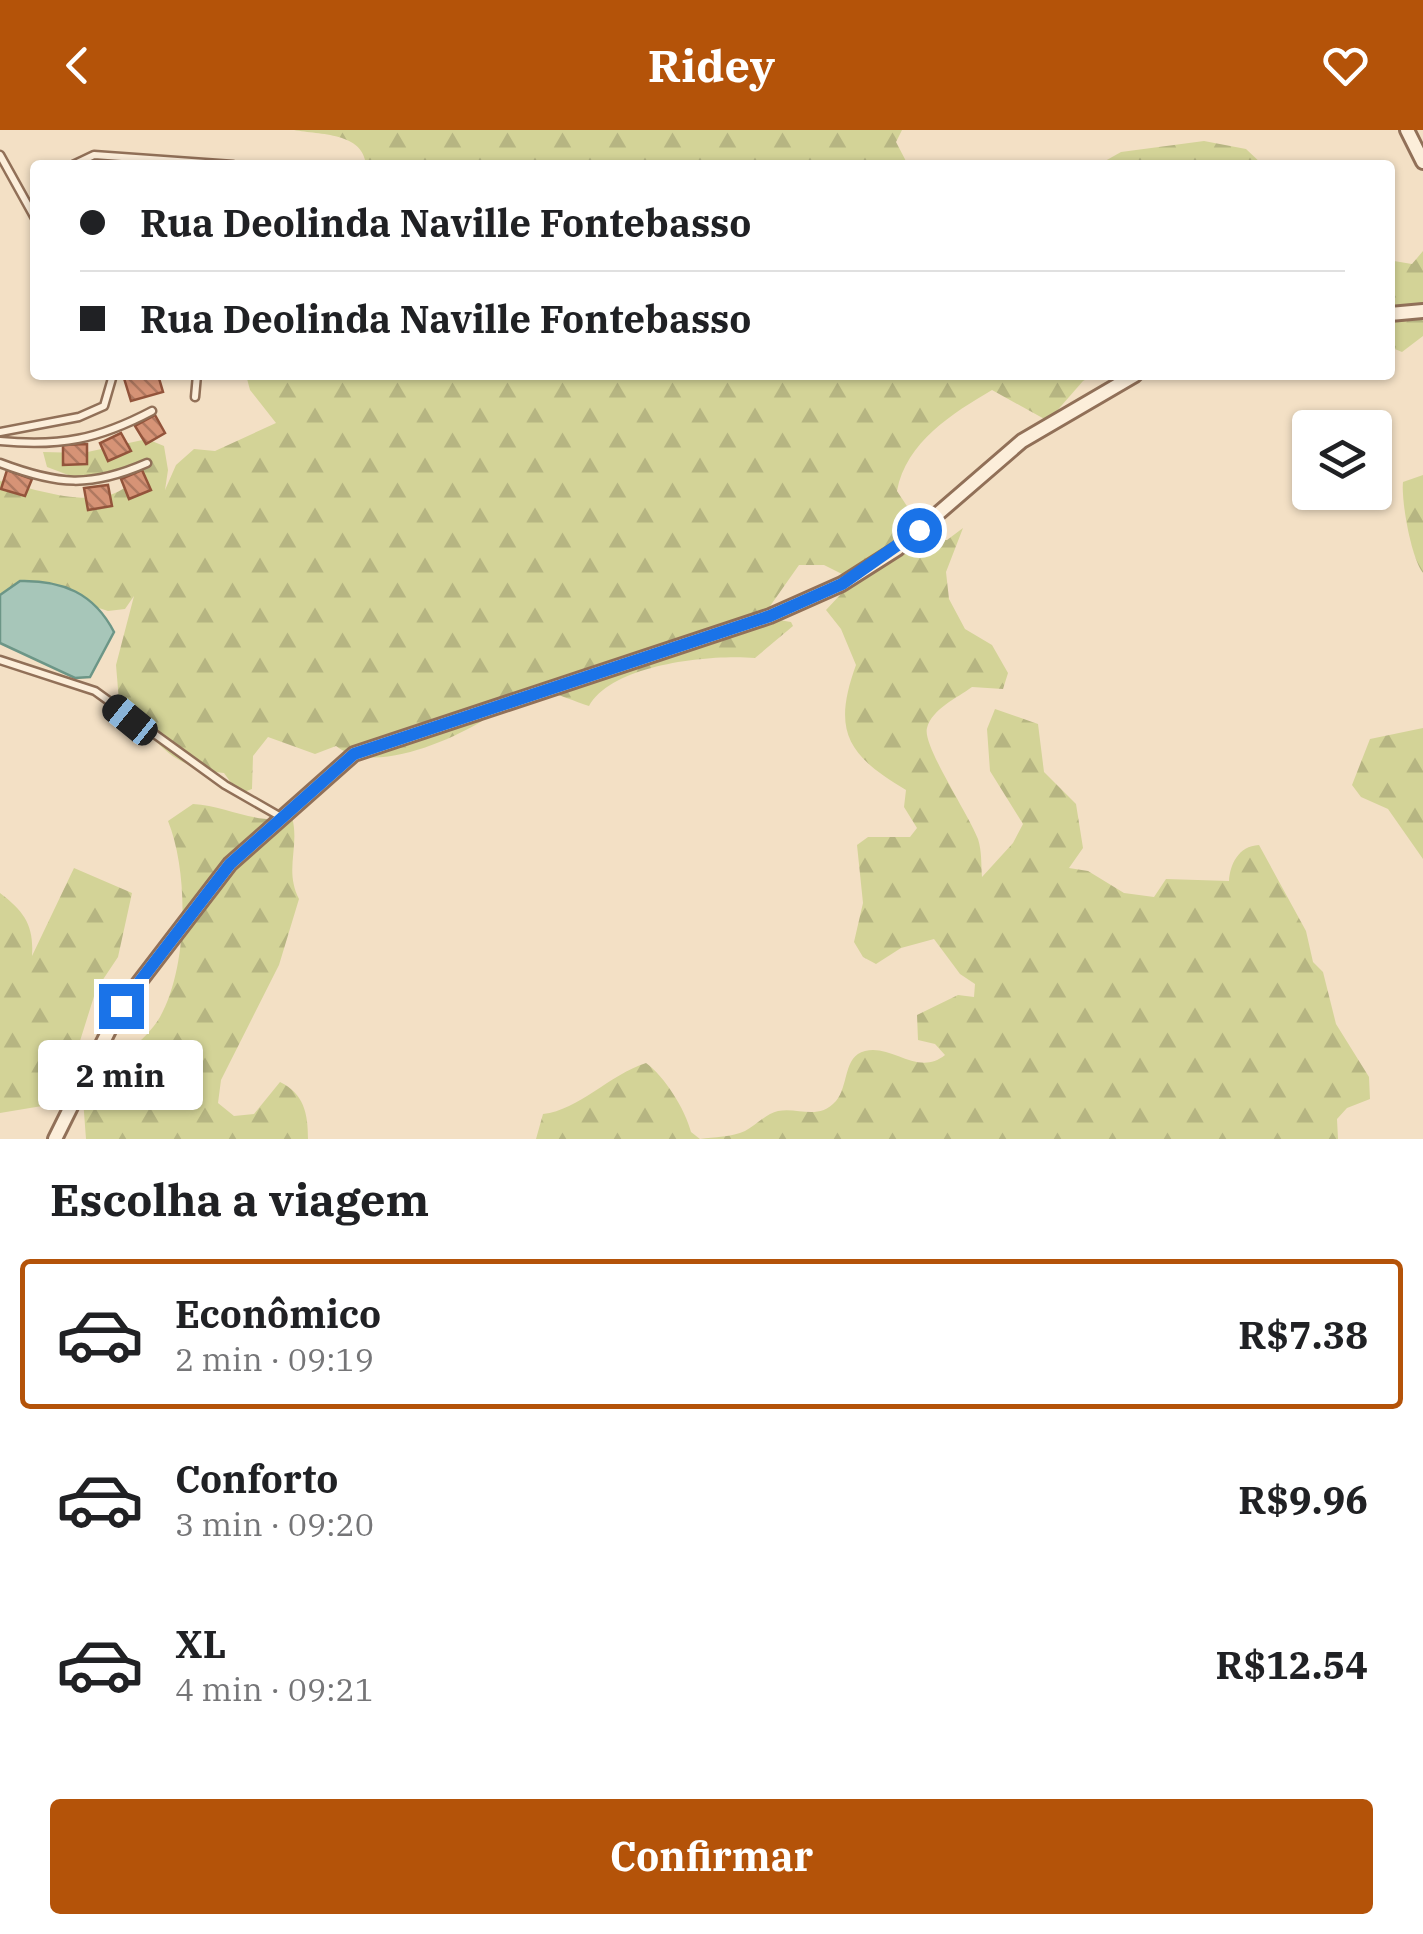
<!DOCTYPE html>
<html lang="pt">
<meta charset="utf-8">
<style>
body{margin:0;font-family:"IBM Plex Serif",serif;background:#f2f2f2;color:#202124;height:100vh;display:flex;flex-direction:column;font-size:38px;white-space:nowrap}
*{box-sizing:border-box;margin:0}
p{font-size:32px;color:#757577}
.icon{flex:none;width:55px;height:55px;fill:none;stroke:currentColor;stroke-width:2;stroke-linecap:round;stroke-linejoin:round}
.map{position:relative;height:1009px;overflow:hidden}
.sheet{display:flex;flex-direction:column;background:#fff;flex:1}
.sheet>*{flex:none}
.hud{position:absolute;left:30px;top:30px;width:1365px;height:220px;border-radius:10px;box-shadow:0 2px 8px #0004;display:grid;align-content:center;height:220px;padding:0 50px;background:#fff}
.buttons{position:absolute;left:1292px;top:280px;display:grid;gap:20px}
.buttons a{display:grid;place-items:center;width:100px;height:100px;border-radius:10px;background:#fff;box-shadow:0 2px 8px #0004;font-size:50px}
.end{position:absolute;width:45px;height:45px;margin:-22px;border:12px solid #1a73e8;background:#fff;box-shadow:0 0 0 5px #fff}
.from{border-radius:50%}
.bubble{position:absolute;height:70px;border-radius:10px;background:#fff;box-shadow:0 2px 8px #0004;font-size:32px;font-weight:800;line-height:70px;text-align:center}
.car{position:absolute;width:30px;height:60px;margin:-30px -15px;border-radius:12px;box-shadow:0 0 8px 2px #0007;background:linear-gradient(#222 24%,#8ab4d8 0 40%,#222 0 76%,#8ab4d8 0 86%,#222 0)}
.hud b{display:flex;align-items:center;gap:35px;height:95px;font-size:38px}
.hud b+b{border-top:2px solid #e0e0e0}
.hud i{width:25px;height:25px;background:#202124}
ul{padding:0;list-style:none}
li{display:flex;align-items:center;gap:30px;height:150px;margin:0 20px 15px;padding:0 30px;border:5px solid transparent;border-radius:10px}
li div{flex:1}
li b{display:block;font-size:38px}
li em{font-style:normal;font-weight:800}
li.active{border-color:#b45309}
li>.icon{width:90px;height:90px;stroke-width:1.5}
h2{padding:0 50px;font-size:45px;line-height:120px}
.button{display:flex;gap:20px;margin-top:auto;padding:20px 50px}
.button a{flex:1;height:115px;border-radius:10px;background:#b45309;color:#fff;font-size:40px;font-weight:800;line-height:115px;text-align:center}
header{display:flex;justify-content:space-between;align-items:center;height:130px;padding:0 50px;background:#b45309;color:#fff;font-size:45px;font-weight:800}
.map>svg:first-child{display:block}
.forest{fill:url(#forest-firs)}
.water{fill:#a7c6b9;stroke:#6c9687;stroke-width:2.5}
.building{fill:url(#building-back-hatch);stroke:#93543b;stroke-width:2.5}
.lines{fill:none;stroke-linecap:round;stroke-linejoin:round}
.service-casing{stroke:#917058;stroke-width:11}
.minor-casing{stroke:#917058;stroke-width:18}
.service{stroke:#fceeda;stroke-width:6}
.minor{stroke:#fceeda;stroke-width:12}
.route{stroke:#1a73e8;stroke-width:12}
</style>
<header><svg class="icon" aria-label="back" viewBox="0 0 24 24"><path d="M15 5l-7 7 7 7"/></svg>Ridey<svg class="icon" aria-label="heart" viewBox="0 0 24 24"><path d="M12 20l-8-8c-3-5 5-10 8-4 3-6 11-1 8 4z"/></svg></header>
<div class="map">
<svg width="1423" height="1009" viewBox="0 0 1423 1009">
<defs>
<pattern id="forest-firs" width="22" height="20" patternUnits="userSpaceOnUse" patternTransform="scale(2.5)"><rect width="22" height="20" fill="#d3d397"/><path d="M5 1l3.5 6h-7zM16 11l3.5 6h-7z" fill="#b6b582"/></pattern>
<pattern id="building-back-hatch" width="6" height="6" patternUnits="userSpaceOnUse" patternTransform="scale(2.5)"><rect width="6" height="6" fill="#d69376"/><path d="M-1 5l2 2M0 0l6 6M5-1l2 2" fill="none" stroke="#af7860"/></pattern>
</defs>
<rect width="100%" height="100%" fill="#f3e0c5"/>
<!-- forest -->
<g class="forest">
<path d="M294,0H902L896,12L908,35H366C363,2 320,5 294,0Z"/>
<polygon points="1204,11 1246,19 1263,35 1098,35 1121,22"/>
<polygon points="1423,121 1423,206 1402,222 1390,217 1390,125 1394,131 1412,134"/>
<path d="M246,245H1094L1083,251L1048,291L992,260C953,283 906,312 897,361L930,411L947,410L963,398L946,442L949,469L965,499L992,515L1008,543L1003,559L972,557C957,568 932,579 927,598C922,615 969,685 978,709C982,722 981,734 982,747L1013,713L1023,694L990,641L987,599L995,579L1038,594L1044,642L1076,674L1083,718L1069,738L1088,741L1124,763L1154,767L1166,749L1229,751C1230,735 1238,716 1259,715L1306,801L1313,832L1323,842L1336,894L1369,947L1370,969L1347,978L1337,989L1338,1009H536L543,984C579,980 609,945 646,933C665,947 685,979 691,1002L700,1009C714,1007 732,1007 745,1001C755,996 767,983 778,981C799,977 818,991 836,971C849,956 843,926 865,921C892,914 918,947 945,925L935,914L918,910L917,885L958,865L974,867L975,854L960,844L934,809L901,818L876,834L863,827L854,812L863,773L857,715L868,707H910L917,698L904,677L906,660C847,625 832,601 856,535L841,499L826,480L854,450L824,435H799L768,479L773,489L791,492L793,496L755,528C711,524 612,534 589,576C575,572 558,563 544,562C520,560 500,580 482,591C447,612 372,645 336,616L315,624L268,607L253,626L252,659L239,664L224,643C165,637 157,608 119,571L116,535L134,466L125,479L108,481L65,467L0,465V351C37,359 104,385 133,350L131,344L79,349L47,337L43,322L83,323L147,309L164,316L168,340L165,360L176,335L194,319L215,321L276,293L250,260Z"/>
<path d="M1423,345V443C1411,428 1401,370 1403,352Z"/>
<polygon points="1423,598 1423,729 1388,679 1361,667 1352,655 1370,609"/>
<path d="M193,674C227,676 259,696 292,687C300,717 284,740 299,769L279,835L221,950L218,973L234,986L254,984L280,952C304,964 308,983 308,1009H86L83,969L89,947C113,934 146,911 160,887C188,837 189,743 168,691Z"/>
<path d="M74,738L132,763L118,827L96,860L74,930L48,975L0,983V763C25,782 34,796 32,826Z"/>
</g>
<!-- water -->
<path class="water" d="M20,451C62,450 94,463 114,502L90,547L75,548L0,513V465Z"/>
<!-- building -->
<g class="building">
<polygon points="123,245 158,245 163,262 131,271"/>
<polygon points="155,285 165,303 146,314 135,296"/>
<polygon points="121,303 131,321 108,331 100,313"/>
<polygon points="87,314 87,334 63,335 63,315"/>
<polygon points="7,340 32,349 25,366 1,359"/>
<polygon points="142,340 151,360 129,369 121,349"/>
<polygon points="108,355 112,376 88,380 84,358"/>
</g>
<g class="lines">
<defs>
<g id="service">
<polyline points="0,25 35,88"/>
<polyline points="73,35 94,25 233,35"/>
<polyline points="195,267 197,245"/>
<polyline points="0,302 79,287 104,276 113,245"/>
<path d="M0,311C60,317 99,309 152,281"/>
<path d="M0,333C58,355 90,358 147,333"/>
<polyline points="0,530 95,561 225,655 281,687"/>
</g>
<g id="minor">
<polyline points="1407,0 1423,32"/>
<polyline points="1390,184 1423,181"/>
<polyline points="55,1009 121,876 230,734 354,624 770,486 842,454 897,419 1022,311 1135,245"/>
</g>
</defs>
<!-- service casing -->
<use href="#service" class="service-casing"/>
<!-- minor casing -->
<use href="#minor" class="minor-casing"/>
<!-- service -->
<use href="#service" class="service"/>
<!-- minor -->
<use href="#minor" class="minor"/>
</g>
<g class="lines">
<!-- route -->
<polyline class="route" points="121,876 230,734 354,624 770,486 842,454 919,400"/>
</g>
</svg>
<div class="buttons">
<a><svg class="icon" aria-label="layers" viewBox="0 0 24 24"><path d="M12 4l9 5-9 5-9-5zM3 14l9 5 9-5"/></svg></a>
</div>
<i class="end from" style="left:919px;top:400px"></i>
<i class="end" style="left:121px;top:876px"></i>
<div class="bubble" style="left:38px;top:910px;width:165px">2 min</div>
<i class="car" style="left:130px;top:590px;rotate:309deg"></i>
<div class="hud">
<b><i class="from"></i>Rua Deolinda Naville Fontebasso</b>
<b><i></i>Rua Deolinda Naville Fontebasso</b>
</div>
</div>
<section class="sheet">
<h2>Escolha a viagem</h2>
<ul>
<li class="active"><svg class="icon" aria-label="car" viewBox="0 0 24 24"><path d="M5 17H2v-5l4-1 3-4h7l3 4 3 1v5h-3M9 17h6M6 11h13"/><circle cx="7" cy="17" r="2"/><circle cx="17" cy="17" r="2"/></svg><div><b>Econômico</b><p>2 min · 09:19</p></div><em>R$7.38</em></li>
<li><svg class="icon" aria-label="car" viewBox="0 0 24 24"><path d="M5 17H2v-5l4-1 3-4h7l3 4 3 1v5h-3M9 17h6M6 11h13"/><circle cx="7" cy="17" r="2"/><circle cx="17" cy="17" r="2"/></svg><div><b>Conforto</b><p>3 min · 09:20</p></div><em>R$9.96</em></li>
<li><svg class="icon" aria-label="car" viewBox="0 0 24 24"><path d="M5 17H2v-5l4-1 3-4h7l3 4 3 1v5h-3M9 17h6M6 11h13"/><circle cx="7" cy="17" r="2"/><circle cx="17" cy="17" r="2"/></svg><div><b>XL</b><p>4 min · 09:21</p></div><em>R$12.54</em></li>
</ul>
<div class="button"><a>Confirmar</a></div>
</section>
